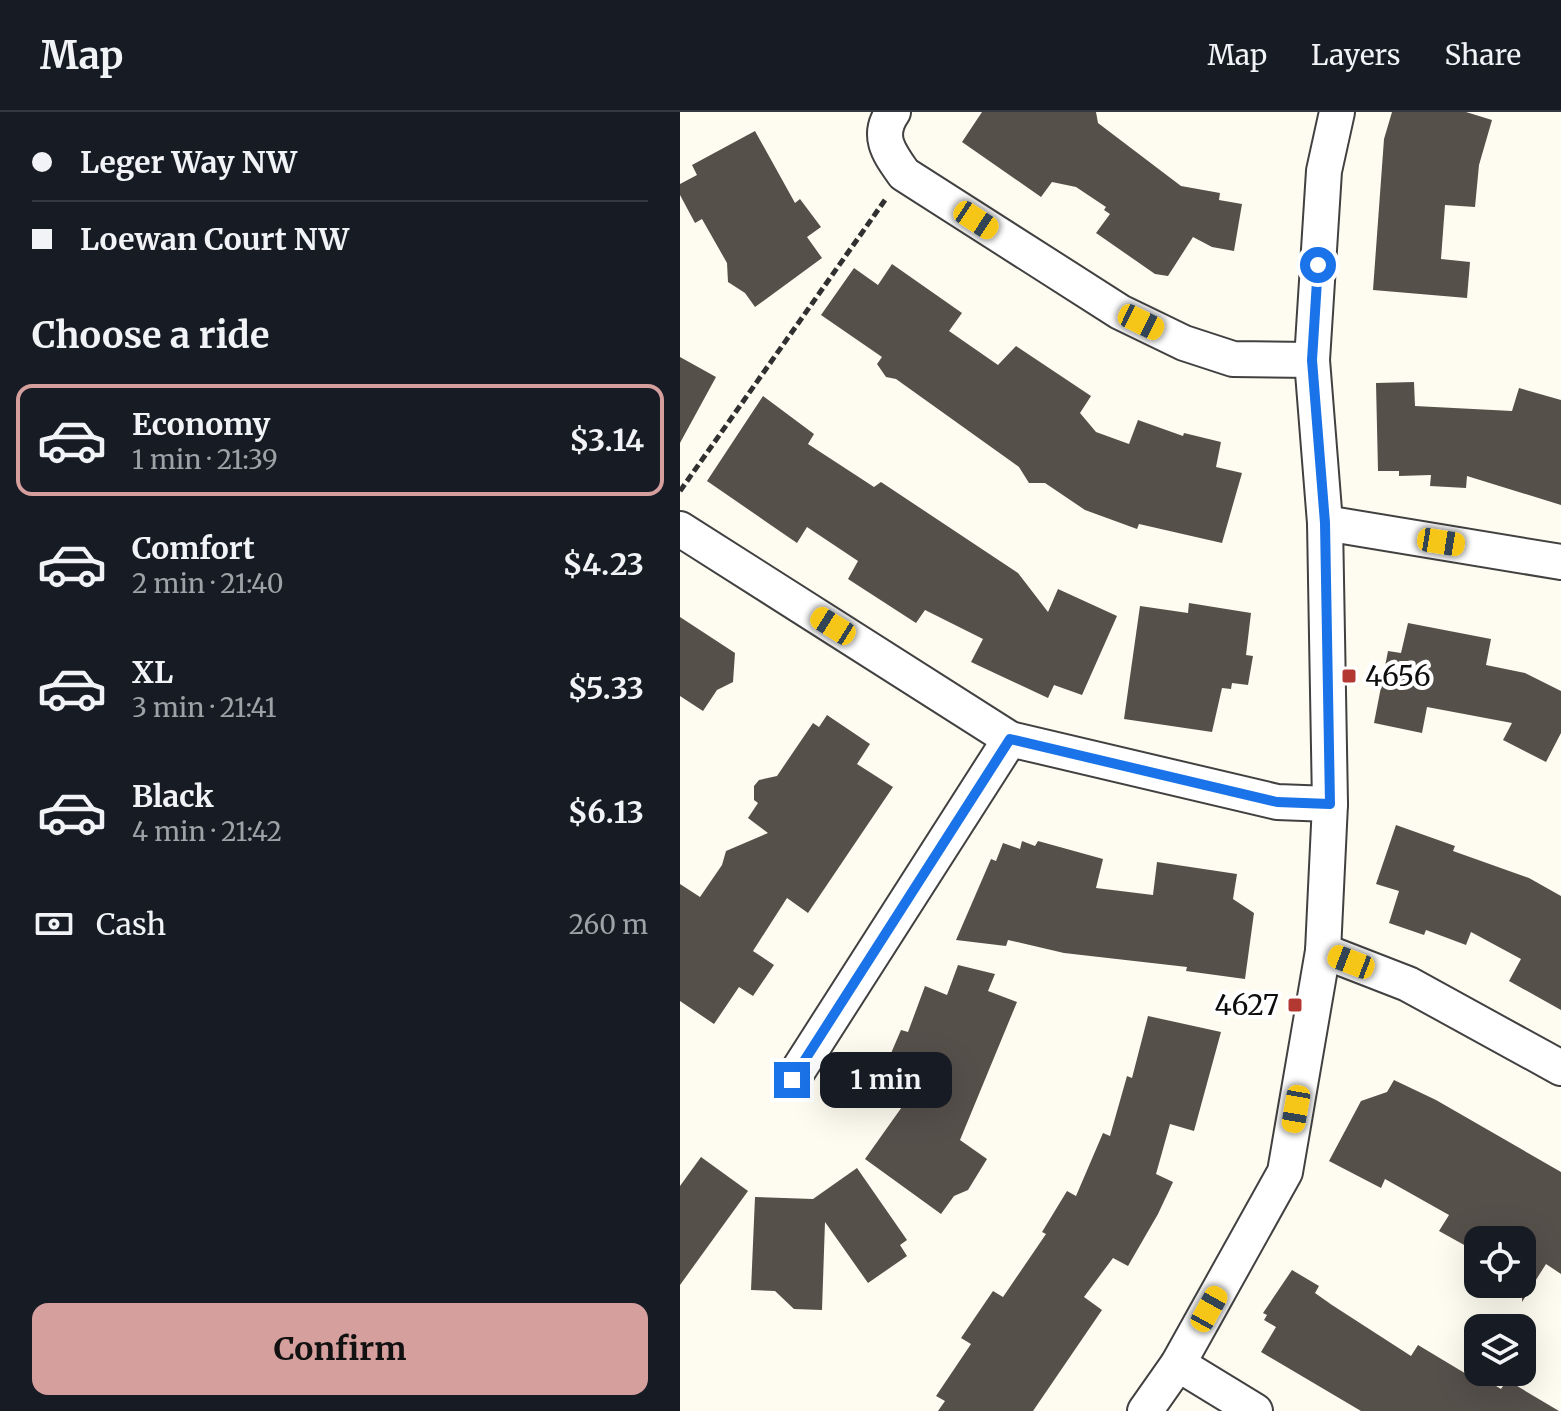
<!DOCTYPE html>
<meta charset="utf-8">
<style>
body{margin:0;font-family:Merriweather,serif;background:#20242c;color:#f1f3f6;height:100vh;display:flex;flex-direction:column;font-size:30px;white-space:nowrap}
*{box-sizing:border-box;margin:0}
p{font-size:26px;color:#9ea1a6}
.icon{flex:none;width:44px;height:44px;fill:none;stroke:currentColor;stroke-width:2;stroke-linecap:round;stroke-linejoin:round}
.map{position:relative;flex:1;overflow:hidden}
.side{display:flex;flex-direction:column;background:#171b24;width:680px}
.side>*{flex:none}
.guide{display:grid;align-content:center;height:176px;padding:0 32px;background:#171b24}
.tools{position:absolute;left:784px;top:1114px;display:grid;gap:16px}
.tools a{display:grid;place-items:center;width:72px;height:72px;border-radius:16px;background:#171b24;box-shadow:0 8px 32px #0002;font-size:40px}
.end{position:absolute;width:36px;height:36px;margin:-18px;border:10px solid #1a73e8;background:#fff;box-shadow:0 0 0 4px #fff}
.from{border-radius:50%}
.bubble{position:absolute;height:56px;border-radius:16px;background:#171b24;box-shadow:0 8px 32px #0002;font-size:26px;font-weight:700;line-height:56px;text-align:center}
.car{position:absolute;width:24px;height:48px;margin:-24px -12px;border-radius:10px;box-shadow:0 0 6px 2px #0007;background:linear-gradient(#f5c518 24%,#345 0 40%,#f5c518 0 76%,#345 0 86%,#f5c518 0)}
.guide b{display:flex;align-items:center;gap:28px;height:76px;font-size:30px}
.guide b+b{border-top:2px solid #363941}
.guide i{width:20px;height:20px;background:#f1f3f6}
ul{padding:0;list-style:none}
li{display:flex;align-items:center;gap:24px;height:112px;margin:0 16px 12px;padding:0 16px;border:4px solid transparent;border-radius:16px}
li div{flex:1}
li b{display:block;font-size:30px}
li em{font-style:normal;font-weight:700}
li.current{border-color:#d59f9d}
li>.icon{width:72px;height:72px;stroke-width:1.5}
h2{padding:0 32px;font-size:36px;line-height:96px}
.pay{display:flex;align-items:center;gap:20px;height:88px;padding:0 32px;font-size:30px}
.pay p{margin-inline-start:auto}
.cta{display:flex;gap:16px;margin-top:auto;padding:16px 32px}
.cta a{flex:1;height:92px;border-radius:16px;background:#d59f9d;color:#111;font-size:32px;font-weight:700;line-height:92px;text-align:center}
header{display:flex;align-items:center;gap:48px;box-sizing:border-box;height:112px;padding:0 40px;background:#171b24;border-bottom:2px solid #363941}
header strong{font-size:38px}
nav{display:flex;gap:44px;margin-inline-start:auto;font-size:28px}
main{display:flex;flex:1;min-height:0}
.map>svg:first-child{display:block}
.building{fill:#56504b}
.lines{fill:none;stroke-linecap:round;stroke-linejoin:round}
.minor-casing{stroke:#414141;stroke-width:38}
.path{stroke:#303030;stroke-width:5;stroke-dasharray:8 4;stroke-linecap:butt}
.minor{stroke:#fff;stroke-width:34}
.route{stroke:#1a73e8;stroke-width:10}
.poi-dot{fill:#b33831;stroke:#fff;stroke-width:3}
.labels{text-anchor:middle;stroke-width:8;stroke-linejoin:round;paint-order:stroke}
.poi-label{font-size:28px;fill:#0e0e0e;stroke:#fff;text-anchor:start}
</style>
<header>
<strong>Map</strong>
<nav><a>Map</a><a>Layers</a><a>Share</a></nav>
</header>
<main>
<section class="side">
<div class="guide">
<b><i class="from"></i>Leger Way NW</b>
<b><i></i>Loewan Court NW</b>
</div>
<h2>Choose a ride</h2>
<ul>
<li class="current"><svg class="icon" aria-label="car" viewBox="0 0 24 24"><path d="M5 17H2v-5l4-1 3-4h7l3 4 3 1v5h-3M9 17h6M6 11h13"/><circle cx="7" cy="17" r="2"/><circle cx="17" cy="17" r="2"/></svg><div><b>Economy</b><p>1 min · 21:39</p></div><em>$3.14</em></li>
<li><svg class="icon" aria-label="car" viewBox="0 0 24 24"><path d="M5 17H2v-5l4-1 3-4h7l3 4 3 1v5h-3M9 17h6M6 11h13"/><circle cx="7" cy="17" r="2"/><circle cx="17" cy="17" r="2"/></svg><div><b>Comfort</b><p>2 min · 21:40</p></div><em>$4.23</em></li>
<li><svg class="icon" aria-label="car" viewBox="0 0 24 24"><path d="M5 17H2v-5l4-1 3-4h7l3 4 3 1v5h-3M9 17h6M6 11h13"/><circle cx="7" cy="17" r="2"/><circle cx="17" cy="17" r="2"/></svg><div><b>XL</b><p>3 min · 21:41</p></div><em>$5.33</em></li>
<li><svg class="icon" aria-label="car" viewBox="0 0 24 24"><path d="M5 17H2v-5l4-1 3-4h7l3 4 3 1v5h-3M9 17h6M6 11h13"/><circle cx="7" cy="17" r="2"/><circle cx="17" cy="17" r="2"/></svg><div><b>Black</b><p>4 min · 21:42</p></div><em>$6.13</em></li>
</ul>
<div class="pay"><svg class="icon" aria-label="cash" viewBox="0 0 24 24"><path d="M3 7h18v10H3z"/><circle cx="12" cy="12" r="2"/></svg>Cash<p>260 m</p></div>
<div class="cta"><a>Confirm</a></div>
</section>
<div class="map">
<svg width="881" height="1299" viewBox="0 0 881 1299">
<rect width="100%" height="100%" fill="#fefcf0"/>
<!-- building -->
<g class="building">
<polygon points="302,0 416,0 418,11 501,74 540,81 539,88 562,92 554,139 532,135 513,125 488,164 475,162 416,121 430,102 424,98 426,95 396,75 372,70 361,85 282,30"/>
<polygon points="712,0 786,0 812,8 799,53 795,95 765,93 761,147 790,150 787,186 693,178 704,27"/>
<polygon points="75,19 115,91 120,87 141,115 127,125 142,146 75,195 65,181 48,170 47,151 22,107 15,111 0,83 0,72 17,63 12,53"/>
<polygon points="212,152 282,201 269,219 318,253 336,234 411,284 400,301 416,320 449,332 458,308 503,324 504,321 541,330 536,355 562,361 542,431 459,412 457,417 405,398 365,371 349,371 339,355 216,267 206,265 197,252 202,245 141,203 174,156 198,173"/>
<polygon points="0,245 36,265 0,331"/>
<polygon points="734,270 735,294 832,299 839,276 881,288 881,393 787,364 786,376 750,374 751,363 719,364 719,359 698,359 696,271"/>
<polygon points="83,284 134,322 128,332 194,375 201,370 338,461 368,500 378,477 437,504 402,583 374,573 368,586 291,550 303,527 245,498 236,511 168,467 178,449 127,415 117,431 27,369"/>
<polygon points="509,491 571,501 566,543 573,544 568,573 552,571 551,577 542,576 532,620 444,607 460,494 508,501"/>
<polygon points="0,505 55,541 53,570 37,578 23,599 0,584"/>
<polygon points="728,511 811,527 806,553 845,561 881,579 881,621 866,650 823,628 832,611 747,595 742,621 694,611 708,539 721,541"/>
<polygon points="147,603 190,632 177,652 213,675 128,801 107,786 73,839 94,853 73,884 59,875 34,912 0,889 0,772 20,785 42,753 46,739 88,721 68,706 78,691 74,688 74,674 79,668 97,664 133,611 139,615"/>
<polygon points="716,713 775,734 773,739 849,766 881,784 881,898 829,869 841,847 791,820 786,833 746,818 744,823 709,811 719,779 696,772"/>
<polygon points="342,729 355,734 358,729 423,747 416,776 473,783 477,750 557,762 553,787 574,801 565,867 506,859 507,855 384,841 328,828 326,834 276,828 311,747 316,749 323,731 340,737"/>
<polygon points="278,853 315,862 308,879 337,890 280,1028 307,1047 288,1078 274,1084 261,1102 185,1047 229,985 220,981 227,962 206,953 221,918 228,920 245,874 267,883"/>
<polygon points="468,904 541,920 514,1019 490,1012 476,1062 493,1070 478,1102 448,1154 433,1146 404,1185 422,1198 353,1299 258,1299 265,1289 256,1284 291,1232 281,1226 313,1179 323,1185 366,1122 362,1120 387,1079 396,1084 423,1021 430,1024 447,964 452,966"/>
<polygon points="714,968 756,988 881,1060 881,1162 866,1152 842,1190 842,1128 789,1128 786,1134 759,1119 769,1103 705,1067 701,1076 649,1049 681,989 707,980"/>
<polygon points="21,1045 68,1079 0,1173 0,1074"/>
<polygon points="177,1056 227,1128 220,1133 227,1144 188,1171 145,1110 142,1198 114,1197 95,1179 71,1178 75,1085 133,1087"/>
<polygon points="612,1158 639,1174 635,1181 652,1193 731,1244 738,1233 788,1263 791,1259 821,1277 827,1268 879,1299 681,1299 581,1240 596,1215 584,1208 587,1203 583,1201"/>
</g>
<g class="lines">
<defs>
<g id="minor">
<path d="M213,0C196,24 209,41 224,62L440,200L504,231L553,247L632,248"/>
<polyline points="645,411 881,450"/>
<polyline points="0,417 330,627 597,690 650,692"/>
<polyline points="643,839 728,872 881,956"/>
<polyline points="112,968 330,627"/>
<polyline points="498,1252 575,1299"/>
<polyline points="465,1299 498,1252 605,1060 643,839 650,692 645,411 632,248 644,59 657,0"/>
</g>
</defs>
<!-- minor casing -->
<use href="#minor" class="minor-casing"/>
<!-- path -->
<polyline class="path" points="0,379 205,88"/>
<!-- minor -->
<use href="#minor" class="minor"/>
</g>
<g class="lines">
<!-- route -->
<polyline class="route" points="112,968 330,627 597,690 650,692 645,411 632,248 638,153"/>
</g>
<!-- markers -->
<g class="poi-dot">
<rect x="661" y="556" width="16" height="16" rx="4"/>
<rect x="607" y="885" width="16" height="16" rx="4"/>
</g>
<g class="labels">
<!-- poi labels -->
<g class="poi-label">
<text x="685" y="574">4656</text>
<text x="599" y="903" text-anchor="end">4627</text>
</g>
</g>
</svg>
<div class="tools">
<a><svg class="icon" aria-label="locate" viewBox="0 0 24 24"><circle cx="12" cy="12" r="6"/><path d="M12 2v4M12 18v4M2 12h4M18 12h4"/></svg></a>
<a><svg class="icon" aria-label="layers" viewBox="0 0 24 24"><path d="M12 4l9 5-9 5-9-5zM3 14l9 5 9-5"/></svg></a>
</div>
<i class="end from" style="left:638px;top:153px"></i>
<i class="end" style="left:112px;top:968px"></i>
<div class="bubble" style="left:140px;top:940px;width:132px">1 min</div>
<i class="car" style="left:296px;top:108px;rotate:123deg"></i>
<i class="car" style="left:461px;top:210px;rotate:116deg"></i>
<i class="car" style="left:761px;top:430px;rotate:99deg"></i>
<i class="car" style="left:153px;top:514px;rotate:302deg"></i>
<i class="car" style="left:671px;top:850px;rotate:291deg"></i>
<i class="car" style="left:616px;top:997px;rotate:190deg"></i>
<i class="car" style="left:529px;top:1197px;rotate:29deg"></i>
</div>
</main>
